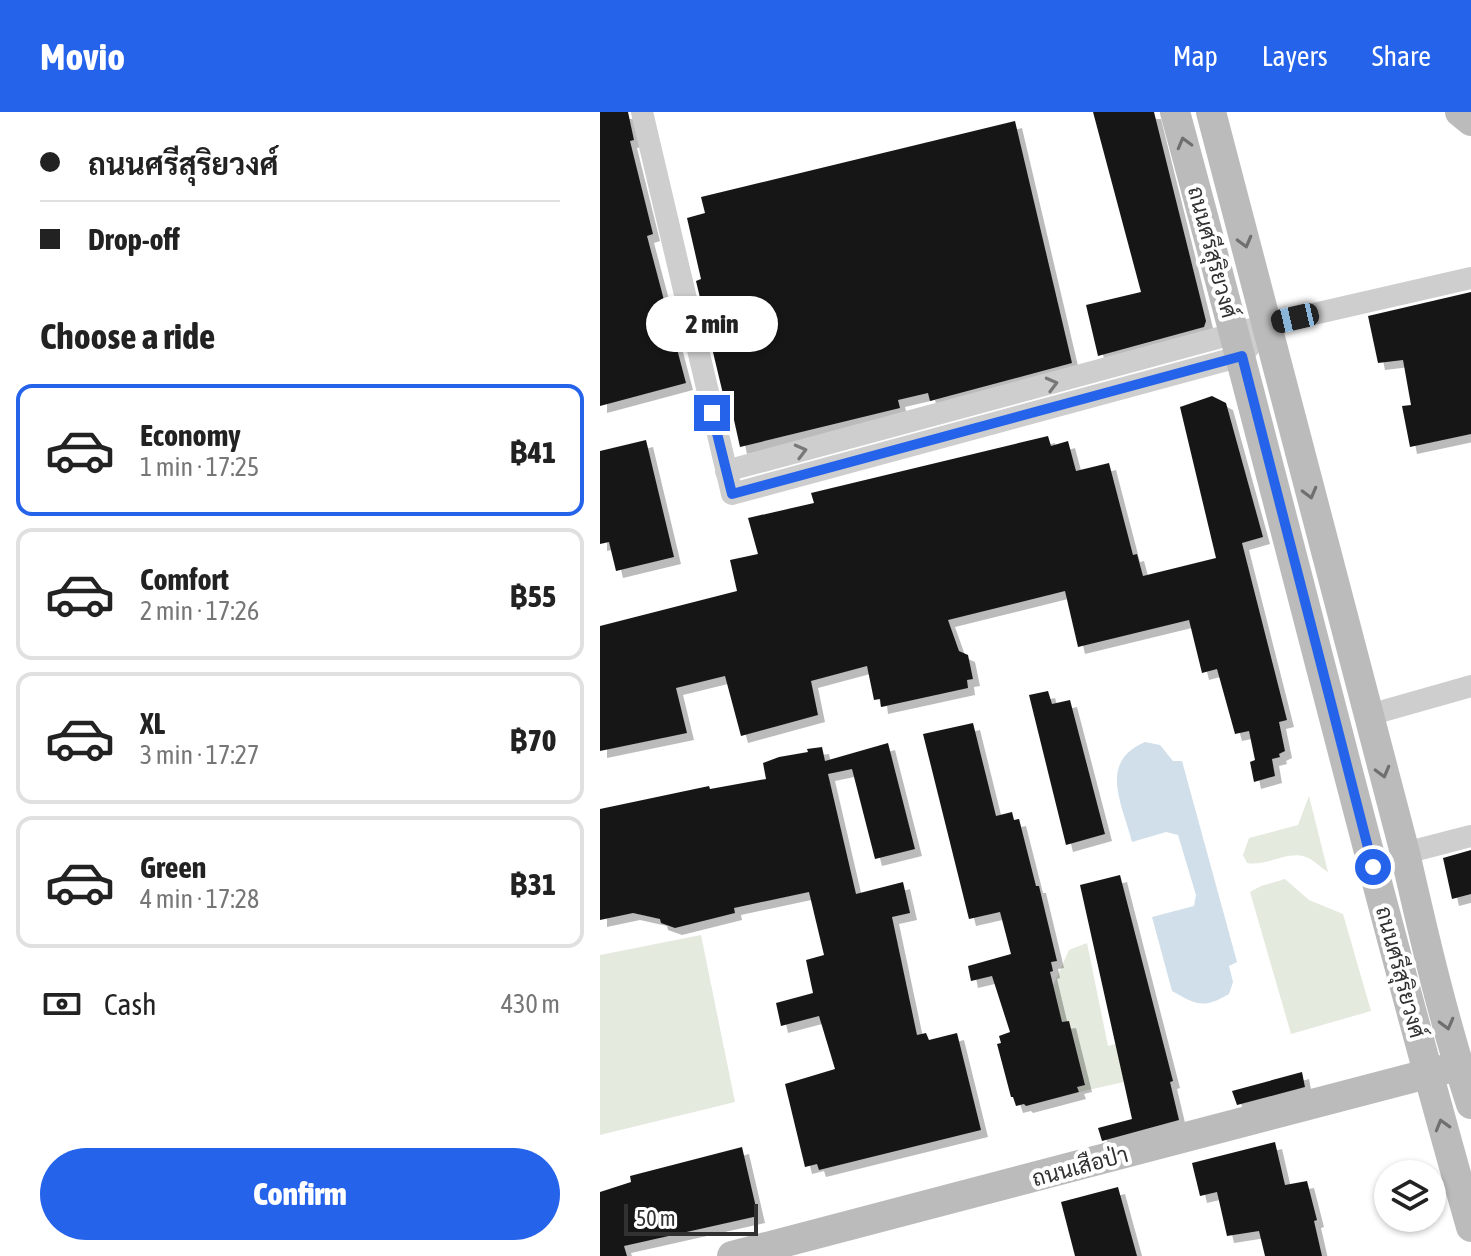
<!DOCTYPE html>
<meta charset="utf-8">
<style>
body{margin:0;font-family:"Asap Condensed",Sarabun,sans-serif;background:#f2f2f2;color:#222;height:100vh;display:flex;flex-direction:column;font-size:30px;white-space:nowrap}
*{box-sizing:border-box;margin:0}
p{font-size:26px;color:#767676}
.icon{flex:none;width:44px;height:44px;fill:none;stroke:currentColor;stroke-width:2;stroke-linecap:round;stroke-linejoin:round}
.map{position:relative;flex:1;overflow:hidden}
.sheet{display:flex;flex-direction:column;background:#fff;width:600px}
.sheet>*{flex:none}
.hud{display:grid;align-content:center;height:176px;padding:0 40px;background:#fff}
.controls{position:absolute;left:774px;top:1048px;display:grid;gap:16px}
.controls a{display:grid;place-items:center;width:72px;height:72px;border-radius:50%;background:#fff;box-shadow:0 2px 6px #0004;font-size:40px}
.scale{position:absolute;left:24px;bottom:20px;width:134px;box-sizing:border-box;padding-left:8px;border:4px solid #313131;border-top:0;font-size:22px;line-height:28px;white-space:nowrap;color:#313131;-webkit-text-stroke:6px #fff;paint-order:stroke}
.end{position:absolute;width:36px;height:36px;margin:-18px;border:10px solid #2563eb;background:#fff;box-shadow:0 0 0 4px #fff}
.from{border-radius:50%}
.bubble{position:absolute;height:56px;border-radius:28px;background:#fff;box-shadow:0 2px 6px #0004;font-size:26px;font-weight:800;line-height:56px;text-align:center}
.car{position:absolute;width:24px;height:48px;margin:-24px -12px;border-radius:10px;box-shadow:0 0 6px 2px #0007;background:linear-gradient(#222 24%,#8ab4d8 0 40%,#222 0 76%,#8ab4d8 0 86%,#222 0)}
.hud b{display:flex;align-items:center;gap:28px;height:76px;font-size:30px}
.hud b+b{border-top:2px solid #e0e0e0}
.hud i{width:20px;height:20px;background:#222}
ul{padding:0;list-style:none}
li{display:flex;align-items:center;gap:24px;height:132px;margin:0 16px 12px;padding:0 24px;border:4px solid #e0e0e0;border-radius:16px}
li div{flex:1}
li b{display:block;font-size:30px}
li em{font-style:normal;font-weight:800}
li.selected{border-color:#2563eb}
li>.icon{width:72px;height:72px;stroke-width:1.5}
h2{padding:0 40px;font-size:36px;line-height:96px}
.pay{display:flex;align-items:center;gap:20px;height:88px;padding:0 40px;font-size:30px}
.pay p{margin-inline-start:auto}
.action{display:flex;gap:16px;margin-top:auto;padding:16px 40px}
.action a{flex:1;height:92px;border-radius:48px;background:#2563eb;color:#fff;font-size:32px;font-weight:800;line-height:92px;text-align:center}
header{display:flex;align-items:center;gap:48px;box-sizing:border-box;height:112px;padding:0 40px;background:#2563eb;color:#fff}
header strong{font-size:38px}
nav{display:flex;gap:44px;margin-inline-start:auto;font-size:28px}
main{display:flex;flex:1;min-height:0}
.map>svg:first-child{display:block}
.green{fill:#e4eade}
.water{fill:#d0dfea}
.building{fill:#181818;filter:url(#shadow)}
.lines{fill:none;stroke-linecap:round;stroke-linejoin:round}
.street{stroke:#cecece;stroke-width:22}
.secondary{stroke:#bbb;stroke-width:30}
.oneway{stroke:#6f6f6f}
.oneway2{stroke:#787878}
.route{stroke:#2563eb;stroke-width:10}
.labels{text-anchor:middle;stroke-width:8;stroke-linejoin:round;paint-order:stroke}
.street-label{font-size:22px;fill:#313131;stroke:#fff}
</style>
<header>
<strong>Movio</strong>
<nav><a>Map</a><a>Layers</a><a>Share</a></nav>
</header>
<main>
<section class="sheet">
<div class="hud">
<b><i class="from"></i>ถนนศรีสุริยวงศ์</b>
<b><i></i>Drop-off</b>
</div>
<h2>Choose a ride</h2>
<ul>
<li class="selected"><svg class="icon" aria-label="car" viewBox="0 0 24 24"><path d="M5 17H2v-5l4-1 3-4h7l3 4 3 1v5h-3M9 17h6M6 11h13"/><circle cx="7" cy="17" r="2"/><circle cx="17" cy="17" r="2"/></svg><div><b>Economy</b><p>1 min · 17:25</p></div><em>฿41</em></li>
<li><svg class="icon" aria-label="car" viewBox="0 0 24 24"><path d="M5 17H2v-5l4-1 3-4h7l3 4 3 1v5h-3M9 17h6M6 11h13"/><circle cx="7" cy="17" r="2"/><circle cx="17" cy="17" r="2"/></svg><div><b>Comfort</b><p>2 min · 17:26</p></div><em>฿55</em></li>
<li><svg class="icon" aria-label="car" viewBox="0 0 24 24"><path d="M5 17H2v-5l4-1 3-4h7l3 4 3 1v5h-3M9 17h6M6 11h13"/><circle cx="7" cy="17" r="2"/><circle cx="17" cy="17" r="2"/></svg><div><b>XL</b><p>3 min · 17:27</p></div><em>฿70</em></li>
<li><svg class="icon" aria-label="car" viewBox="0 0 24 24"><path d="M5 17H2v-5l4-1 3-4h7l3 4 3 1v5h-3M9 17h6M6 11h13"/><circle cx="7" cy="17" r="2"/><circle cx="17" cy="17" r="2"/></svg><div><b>Green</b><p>4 min · 17:28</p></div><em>฿31</em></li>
</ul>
<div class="pay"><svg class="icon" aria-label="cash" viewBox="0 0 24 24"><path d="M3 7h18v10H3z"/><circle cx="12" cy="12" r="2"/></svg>Cash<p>430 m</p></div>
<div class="action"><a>Confirm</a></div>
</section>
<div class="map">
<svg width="871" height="1144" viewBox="0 0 871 1144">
<defs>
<filter id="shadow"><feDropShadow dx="7" dy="7" stdDeviation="0" flood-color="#0004"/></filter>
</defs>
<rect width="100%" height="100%" fill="#fff"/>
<!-- green -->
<g class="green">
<path d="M709,684L728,760C721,756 714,748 706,745C688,738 666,755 647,751L643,743L649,726L698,713Z"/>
<polygon points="685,767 709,788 743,802 771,899 691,922 650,780 661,774"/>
<polygon points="101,823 135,990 0,1023 0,843"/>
<polygon points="487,831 508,934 516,932 524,970 479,980 477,975 485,972 469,909 460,911 453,874 469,838"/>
</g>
<!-- water -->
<path class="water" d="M545,630L560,633L573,649H582L637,850L629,854L633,870L629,882C603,897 597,893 572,879L552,805L594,794L596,783L578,723L566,720L532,730C522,691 498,650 545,630Z"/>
<!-- building -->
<g class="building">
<polygon points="0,0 28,0 34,28 30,29 53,122 47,124 86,271 0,294"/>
<polygon points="493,0 554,0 606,209 604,215 498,244 486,193 541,180"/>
<polygon points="415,9 472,251 330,289 328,281 298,288 300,296 140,335 128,281 123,282 96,169 101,167 87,106 105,101 101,85"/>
<polygon points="871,180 871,322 810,335 802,294 811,293 803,248 778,251 768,204"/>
<polygon points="612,284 626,291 663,425 642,431 687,608 679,610 685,639 679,642 680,645 672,647 675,664 654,670 650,650 655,648 649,619 635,622 617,557 602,561 589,508 478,535 465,479 348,508 359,539 368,543 373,567 367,568 368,576 281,595 280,587 274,588 267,554 211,569 218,603 141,624 125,564 76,576 87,621 0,639 0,514 137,479 130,448 158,442 148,406 214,391 211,381 448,324 451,334 468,329 476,359 509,351 533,443 537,442 543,464 616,446 580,295"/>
<polygon points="46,328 74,445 16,459 9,430 0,432 0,339"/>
<polygon points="448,579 452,592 470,588 505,722 466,733 429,583"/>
<polygon points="373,611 396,704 412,700 414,708 419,707 436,774 439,774 457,849 451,850 453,859 450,860 462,910 469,909 485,973 477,975 479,980 426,994 424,992 416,994 413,985 411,985 397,932 401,931 399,924 410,920 392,864 371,869 368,854 411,842 400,800 369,807 323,622"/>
<polygon points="288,631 315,737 275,747 252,657 228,662 256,782 303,770 310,801 292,805 317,923 326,921 329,928 357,921 381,1018 219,1058 217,1052 205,1055 185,972 235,957 219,904 181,914 176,891 213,881 206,848 224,843 209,780 134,796 135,801 75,816 61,811 60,807 33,801 0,808 0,697 109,674 110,677 166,667 163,651 179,645 208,640 207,637 222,635 225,649"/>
<polygon points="871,738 871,782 852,787 843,746"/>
<polygon points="520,763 573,969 570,970 579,1008 502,1029 498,1016 532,1007 480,773"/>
<polygon points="702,960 705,975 637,993 632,979"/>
<polygon points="675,1030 685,1073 707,1069 717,1108 714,1109 722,1144 665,1144 659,1119 627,1124 617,1080 600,1084 592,1051"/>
<polygon points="142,1035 158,1104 24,1134 27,1144 0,1144 0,1080 31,1070 30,1064"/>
<polygon points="518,1075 537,1144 475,1144 461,1090"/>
</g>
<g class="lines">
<!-- street -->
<g class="street">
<polyline points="42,0 132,382 642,244 666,213"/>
<polyline points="126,359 666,213 871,166"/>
<polyline points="769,603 871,574"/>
<polyline points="805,741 871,724"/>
</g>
<!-- secondary -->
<g class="secondary">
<path d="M575,0C676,371 766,745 871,1115"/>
<path d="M611,0L805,741C824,825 844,910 871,992"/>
<polyline points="860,0 871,9"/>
<polyline points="132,1144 846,957"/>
</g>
</g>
<!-- one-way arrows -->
<defs><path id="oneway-chevron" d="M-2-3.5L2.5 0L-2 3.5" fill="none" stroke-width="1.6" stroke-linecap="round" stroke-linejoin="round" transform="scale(2)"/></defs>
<g class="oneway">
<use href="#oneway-chevron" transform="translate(584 31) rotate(-105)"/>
<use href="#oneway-chevron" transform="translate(645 130) rotate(75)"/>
<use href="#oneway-chevron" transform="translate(710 381) rotate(75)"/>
<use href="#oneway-chevron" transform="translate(783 660) rotate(75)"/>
<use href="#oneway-chevron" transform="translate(847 912) rotate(75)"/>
<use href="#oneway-chevron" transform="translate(842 1013) rotate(-106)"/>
</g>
<g class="oneway2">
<use href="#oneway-chevron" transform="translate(452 272) rotate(-15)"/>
<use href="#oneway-chevron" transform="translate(201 339) rotate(-15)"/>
</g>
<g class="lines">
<!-- route -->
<polyline class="route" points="112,301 132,382 642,244 773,755"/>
</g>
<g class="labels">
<!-- street labels -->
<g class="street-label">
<text transform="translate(613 140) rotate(75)" y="8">ถนนศรีสุริยวงศ์</text>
<text transform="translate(801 860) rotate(75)" y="8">ถนนศรีสุริยวงศ์</text>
<text transform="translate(480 1054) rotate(-15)" y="8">ถนนเสือป่า</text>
</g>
</g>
</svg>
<div class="controls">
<a><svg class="icon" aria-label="layers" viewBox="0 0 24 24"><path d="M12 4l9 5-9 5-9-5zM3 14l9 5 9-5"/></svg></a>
</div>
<div class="scale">50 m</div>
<i class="end from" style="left:773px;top:755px"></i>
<i class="end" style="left:112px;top:301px"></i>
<div class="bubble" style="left:46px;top:184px;width:132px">2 min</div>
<i class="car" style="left:695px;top:206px;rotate:257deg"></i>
</div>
</main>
